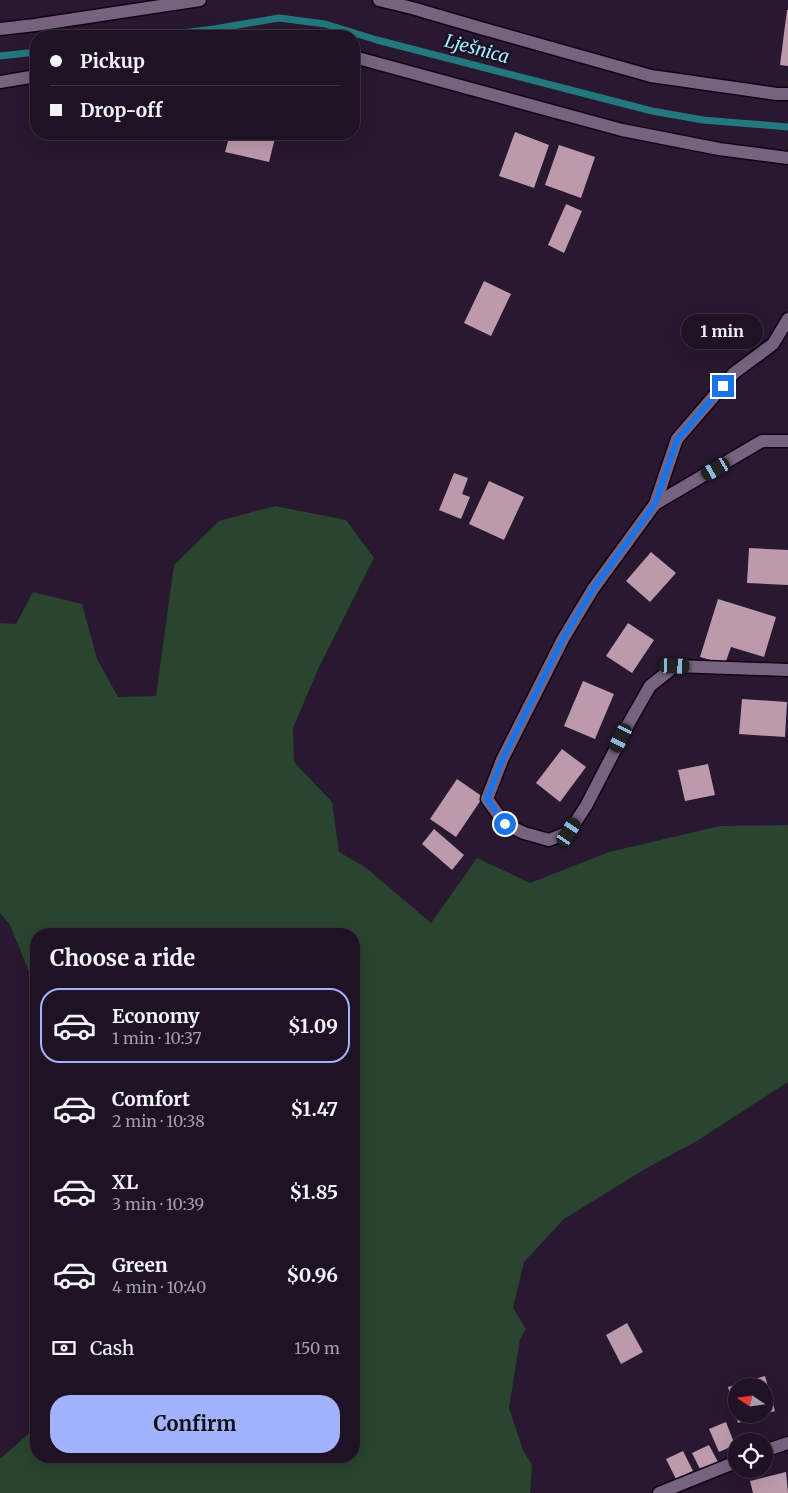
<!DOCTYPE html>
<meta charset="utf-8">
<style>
body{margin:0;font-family:Merriweather,serif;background:#2b2031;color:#f1f3f6;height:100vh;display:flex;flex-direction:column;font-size:19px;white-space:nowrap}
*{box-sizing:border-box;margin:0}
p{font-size:16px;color:#a19ea6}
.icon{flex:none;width:28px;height:28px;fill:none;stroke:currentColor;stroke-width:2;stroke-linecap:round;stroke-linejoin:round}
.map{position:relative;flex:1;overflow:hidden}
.details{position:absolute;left:30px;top:928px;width:330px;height:535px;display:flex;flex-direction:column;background:#1e1224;border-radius:20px;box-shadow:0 5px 20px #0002,0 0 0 1px #3c3241}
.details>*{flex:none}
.guide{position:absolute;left:30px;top:30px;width:330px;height:110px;border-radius:20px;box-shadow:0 5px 20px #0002,0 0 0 1px #3c3241;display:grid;align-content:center;height:110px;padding:0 20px;background:#1e1224}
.needle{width:32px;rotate:283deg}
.controls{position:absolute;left:728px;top:1378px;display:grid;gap:10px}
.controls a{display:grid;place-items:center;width:45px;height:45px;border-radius:50%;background:#1e1224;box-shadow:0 5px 20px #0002,0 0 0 1px #3c3241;font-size:25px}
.end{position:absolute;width:22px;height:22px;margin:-11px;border:6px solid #1a73e8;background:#fff;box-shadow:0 0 0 2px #fff}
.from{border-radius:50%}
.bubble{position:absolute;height:35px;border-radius:18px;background:#1e1224;box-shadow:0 5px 20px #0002,0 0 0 1px #3c3241;font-size:16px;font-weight:700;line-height:35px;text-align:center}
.car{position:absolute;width:15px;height:30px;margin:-15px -8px;border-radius:6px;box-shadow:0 0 4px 1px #0007;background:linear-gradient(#222 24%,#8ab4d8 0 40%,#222 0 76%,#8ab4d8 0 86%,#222 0)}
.guide b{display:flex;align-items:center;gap:18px;height:48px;font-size:19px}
.guide b+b{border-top:1px solid #3c3241}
.guide i{width:12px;height:12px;background:#f1f3f6}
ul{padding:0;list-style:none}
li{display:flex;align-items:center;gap:15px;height:75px;margin:0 10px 8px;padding:0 10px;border:2px solid transparent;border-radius:20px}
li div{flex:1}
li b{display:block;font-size:19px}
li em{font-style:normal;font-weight:700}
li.selected{border-color:#a3b2fd}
li>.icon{width:45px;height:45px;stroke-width:1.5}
h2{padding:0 20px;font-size:22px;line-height:60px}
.pay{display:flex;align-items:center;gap:12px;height:55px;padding:0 20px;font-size:19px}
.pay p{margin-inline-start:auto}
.cta{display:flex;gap:10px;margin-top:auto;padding:10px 20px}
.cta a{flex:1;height:58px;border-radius:20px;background:#a3b2fd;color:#111;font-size:20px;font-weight:700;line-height:58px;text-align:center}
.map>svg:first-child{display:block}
.green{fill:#29442f}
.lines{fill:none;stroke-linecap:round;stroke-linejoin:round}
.stream{stroke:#23787f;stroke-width:7}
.building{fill:#bd99ac;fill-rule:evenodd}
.street-casing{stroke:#100317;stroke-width:15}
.street{stroke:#75637f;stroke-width:12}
.route{stroke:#1a73e8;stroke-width:6}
.labels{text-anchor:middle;stroke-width:5;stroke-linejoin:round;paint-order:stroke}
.water-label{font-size:18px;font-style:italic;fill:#9bf5fc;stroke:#1e0f26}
</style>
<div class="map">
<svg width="788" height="1493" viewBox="0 0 788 1493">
<rect width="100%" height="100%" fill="#281830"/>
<!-- green -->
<polygon class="green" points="275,506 346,520 374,558 319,667 293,728 294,762 332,802 339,852 365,867 431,923 477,858 530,883 609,852 720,826 788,825 788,1082 697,1141 645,1169 564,1219 524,1262 513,1308 526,1329 520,1339 509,1408 523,1450 532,1465 530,1493 0,1493 0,1459 36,1427 36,1456 354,1456 354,934 36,934 36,989 10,925 0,913 0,623 16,624 33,592 82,604 97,659 118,697 156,696 174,565 219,521"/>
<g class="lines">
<!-- stream -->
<g class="stream">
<polyline points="158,36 214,29 279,18 325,24 377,40 652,111 703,120 788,127"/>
<polyline points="0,56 36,52"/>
</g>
</g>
<!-- building -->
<g class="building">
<polygon points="787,10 788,10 788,66 780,65"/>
<polygon points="515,132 549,145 534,188 499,176"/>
<polygon points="230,134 276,134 269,162 225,152"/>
<polygon points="559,145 595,157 581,198 545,185"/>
<polygon points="566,204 582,211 564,253 548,245"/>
<polygon points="484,281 511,294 491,336 464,323"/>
<polygon points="454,473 468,478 462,494 470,497 461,519 439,510"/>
<polygon points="489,481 524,497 504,540 469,524"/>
<polygon points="749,548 788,550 788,585 747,583"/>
<polygon points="651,552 676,573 650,602 626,581"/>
<polygon points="718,599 776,617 764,657 731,647 725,664 700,657"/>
<polygon points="628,623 654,640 632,673 606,656"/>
<polygon points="583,681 614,694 595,739 564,726"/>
<polygon points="742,699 787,702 785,737 739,734"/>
<polygon points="562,749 586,767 560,802 536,783"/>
<polygon points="708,764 715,795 685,801 678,770"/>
<polygon points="457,779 483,797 456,837 430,819"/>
<polygon points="434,829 464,855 452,870 422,844"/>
<polygon points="627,1323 643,1352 621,1364 606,1335"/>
<path d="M765,1376L775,1411L738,1423L728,1387ZM736,1386H764V1414H736Z"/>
<polygon points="726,1422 735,1445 719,1452 709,1429"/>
<polygon points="709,1445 718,1462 701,1471 692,1453"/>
<polygon points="683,1451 693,1471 676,1479 666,1459"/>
<polygon points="786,1472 788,1493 753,1493 750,1481"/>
</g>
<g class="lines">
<defs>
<g id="street">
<polyline points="379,0 412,8 484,29 651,76 777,94 788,94"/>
<polyline points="0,29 35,25 200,0"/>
<polyline points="354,57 622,130 719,149 788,158"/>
<polyline points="0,82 36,76"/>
<polyline points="788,319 773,344 734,373 677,439 655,504 593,589 563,639 502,760 487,799 505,824 524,833 549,840 569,832 586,806 630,721 650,686 675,666 788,670"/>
<polyline points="655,504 762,441 788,441"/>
<polyline points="764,1451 788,1443"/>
<polyline points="659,1493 736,1462"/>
</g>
</defs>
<!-- street casing -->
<use href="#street" class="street-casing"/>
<!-- street -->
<use href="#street" class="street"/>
</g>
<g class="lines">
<!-- route -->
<polyline class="route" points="505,824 487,799 502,760 563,639 593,589 655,504 677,440 723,386"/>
</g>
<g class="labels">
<!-- water labels -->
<g class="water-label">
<text transform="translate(477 49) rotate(15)" y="6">Lješnica</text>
</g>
</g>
</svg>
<div class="controls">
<a><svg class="needle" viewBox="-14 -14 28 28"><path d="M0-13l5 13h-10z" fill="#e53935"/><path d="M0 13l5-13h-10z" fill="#a19ea6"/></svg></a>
<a><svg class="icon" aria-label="locate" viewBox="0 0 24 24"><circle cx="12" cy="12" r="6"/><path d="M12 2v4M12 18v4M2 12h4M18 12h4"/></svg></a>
</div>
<i class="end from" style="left:505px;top:824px"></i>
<i class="end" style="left:723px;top:386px"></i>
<div class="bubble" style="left:681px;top:314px;width:82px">1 min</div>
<i class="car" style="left:716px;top:469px;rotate:240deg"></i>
<i class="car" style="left:675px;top:666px;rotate:92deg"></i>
<i class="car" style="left:621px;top:738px;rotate:207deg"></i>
<i class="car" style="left:569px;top:832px;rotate:33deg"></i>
<div class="guide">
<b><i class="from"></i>Pickup</b>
<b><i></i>Drop-off</b>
</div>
<section class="details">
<h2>Choose a ride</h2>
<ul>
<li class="selected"><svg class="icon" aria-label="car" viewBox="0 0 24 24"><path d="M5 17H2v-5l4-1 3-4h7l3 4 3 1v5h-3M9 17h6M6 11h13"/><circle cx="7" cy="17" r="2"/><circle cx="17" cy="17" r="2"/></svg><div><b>Economy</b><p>1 min · 10:37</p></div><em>$1.09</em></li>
<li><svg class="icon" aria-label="car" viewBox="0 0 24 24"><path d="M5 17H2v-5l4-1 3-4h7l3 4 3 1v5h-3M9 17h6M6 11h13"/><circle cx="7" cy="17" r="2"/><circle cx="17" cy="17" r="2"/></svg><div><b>Comfort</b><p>2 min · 10:38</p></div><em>$1.47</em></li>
<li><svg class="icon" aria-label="car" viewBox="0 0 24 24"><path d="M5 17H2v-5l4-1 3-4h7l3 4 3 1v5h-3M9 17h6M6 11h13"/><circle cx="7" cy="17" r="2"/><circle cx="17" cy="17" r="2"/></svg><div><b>XL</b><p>3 min · 10:39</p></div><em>$1.85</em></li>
<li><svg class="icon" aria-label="car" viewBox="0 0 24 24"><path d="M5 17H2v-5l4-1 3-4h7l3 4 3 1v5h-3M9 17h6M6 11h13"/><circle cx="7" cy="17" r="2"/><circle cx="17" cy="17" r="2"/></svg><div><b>Green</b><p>4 min · 10:40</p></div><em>$0.96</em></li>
</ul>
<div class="pay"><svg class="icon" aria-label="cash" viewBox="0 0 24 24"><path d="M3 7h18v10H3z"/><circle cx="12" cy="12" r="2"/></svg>Cash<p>150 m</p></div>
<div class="cta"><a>Confirm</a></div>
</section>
</div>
